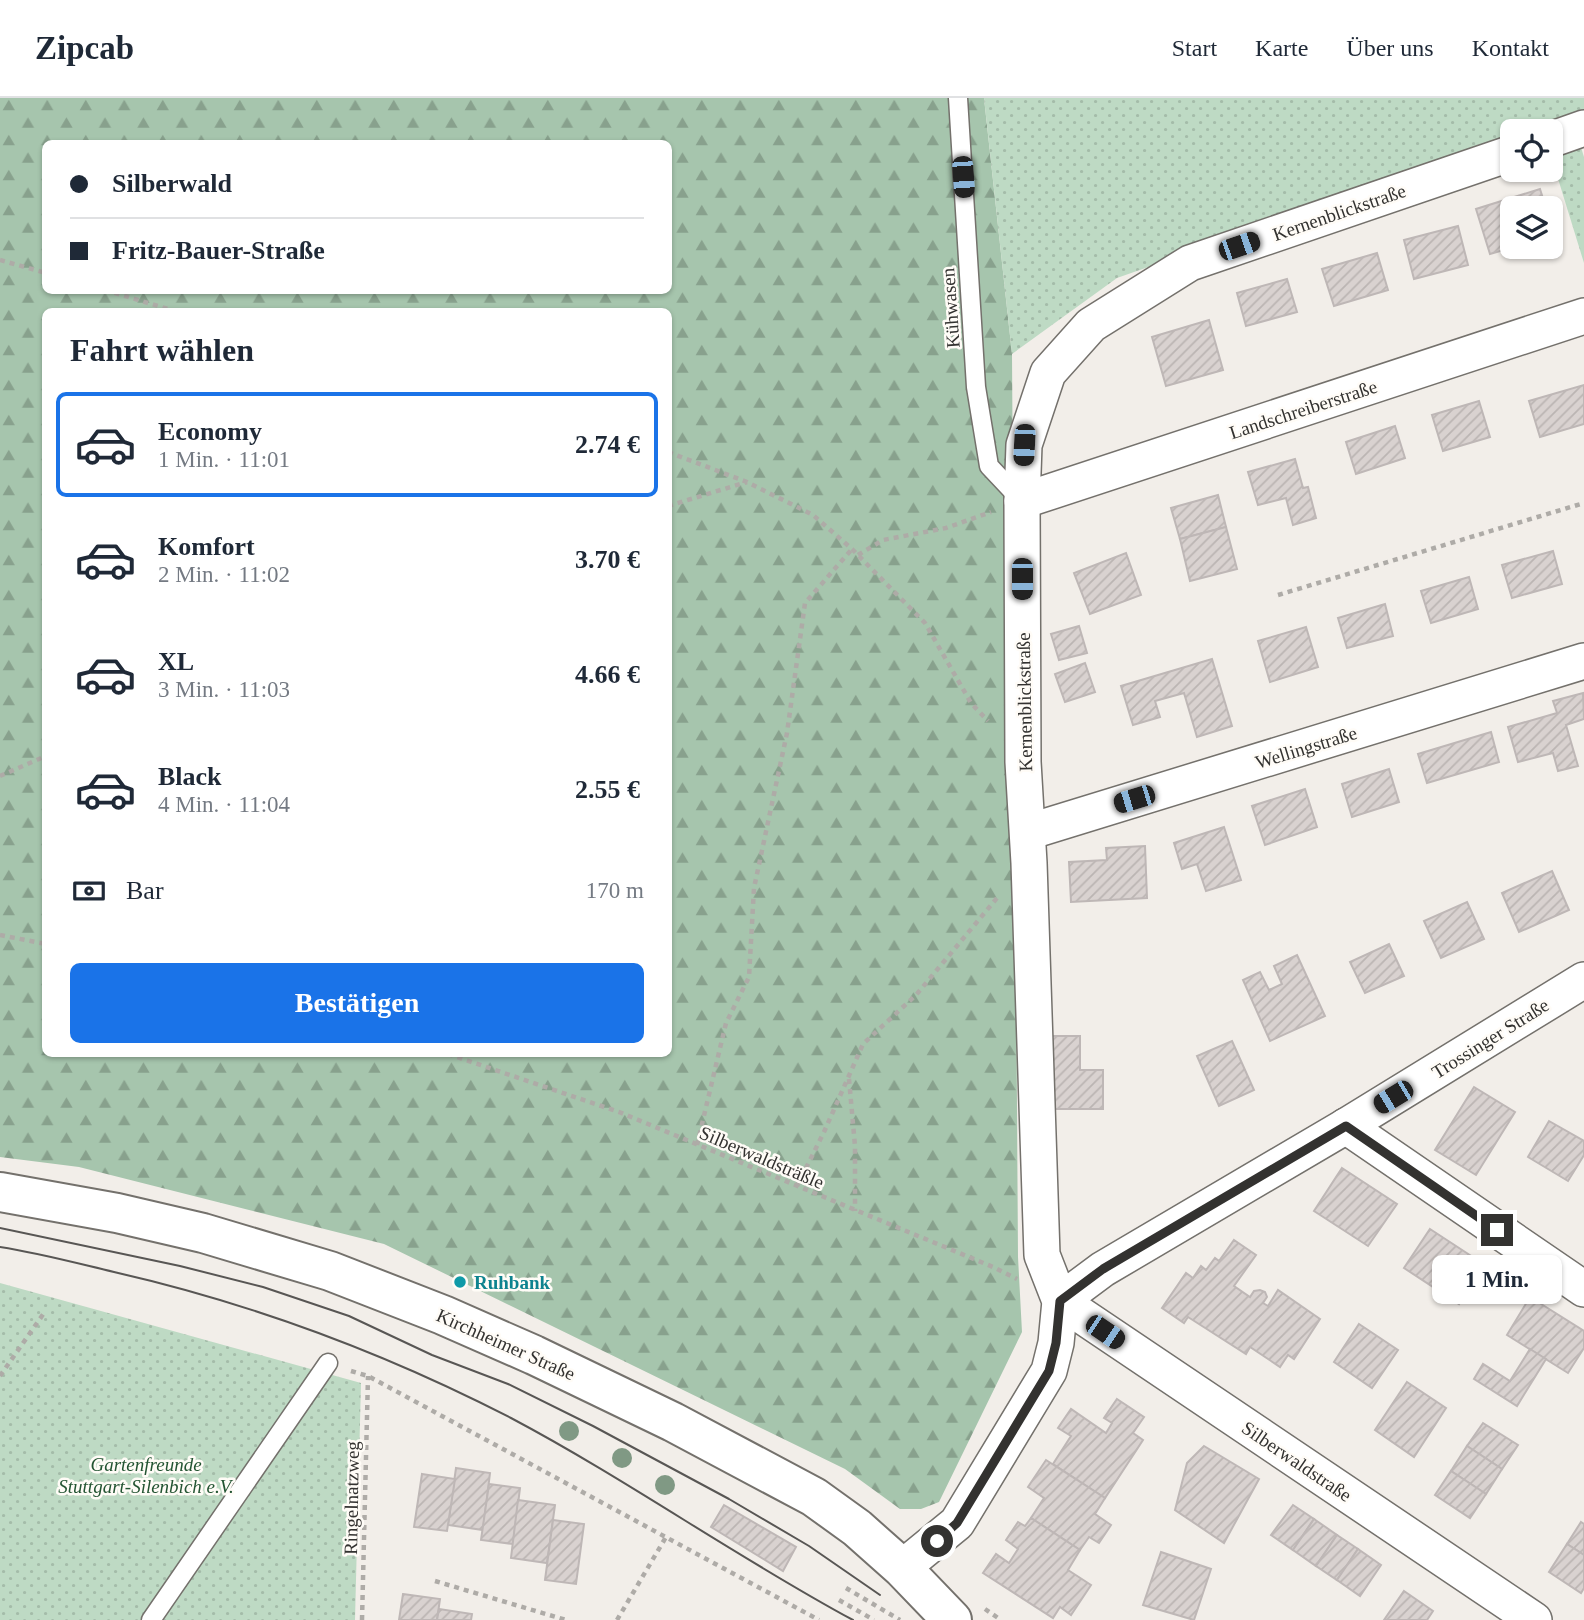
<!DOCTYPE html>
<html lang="de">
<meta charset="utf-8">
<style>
body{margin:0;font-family:Georgia,serif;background:#f6f6f7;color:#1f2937;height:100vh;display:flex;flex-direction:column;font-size:26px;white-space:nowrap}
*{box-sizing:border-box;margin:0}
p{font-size:23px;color:#747a83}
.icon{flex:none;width:38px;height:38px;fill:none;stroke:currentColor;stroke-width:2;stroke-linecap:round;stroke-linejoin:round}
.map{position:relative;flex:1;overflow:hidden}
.details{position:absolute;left:42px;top:210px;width:630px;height:749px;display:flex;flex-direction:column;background:#fff;border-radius:10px;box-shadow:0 2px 5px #0004}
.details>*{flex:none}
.top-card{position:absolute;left:42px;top:42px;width:630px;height:154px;border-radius:10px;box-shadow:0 2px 5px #0004;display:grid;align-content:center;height:154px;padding:0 28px;background:#fff}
.tools{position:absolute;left:1500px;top:21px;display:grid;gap:14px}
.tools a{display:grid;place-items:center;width:63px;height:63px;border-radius:10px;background:#fff;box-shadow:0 2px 5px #0004;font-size:35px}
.end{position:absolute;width:32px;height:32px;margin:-16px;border:9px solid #333230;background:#fff;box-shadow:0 0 0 4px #fff}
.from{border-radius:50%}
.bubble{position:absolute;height:49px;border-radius:10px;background:#fff;box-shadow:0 2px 5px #0004;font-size:23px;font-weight:700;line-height:49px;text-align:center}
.car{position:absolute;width:21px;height:42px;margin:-21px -10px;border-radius:9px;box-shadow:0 0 5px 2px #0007;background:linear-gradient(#222 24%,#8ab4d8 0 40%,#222 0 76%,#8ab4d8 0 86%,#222 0)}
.top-card b{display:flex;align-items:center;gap:24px;height:66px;font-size:26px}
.top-card b+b{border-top:2px solid #e0e1e3}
.top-card i{width:18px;height:18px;background:#1f2937}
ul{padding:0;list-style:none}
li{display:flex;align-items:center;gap:21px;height:105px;margin:0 14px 10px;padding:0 14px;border:4px solid transparent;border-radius:10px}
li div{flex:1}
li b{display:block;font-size:26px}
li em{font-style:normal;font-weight:700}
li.on{border-color:#1a73e8}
li>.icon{width:63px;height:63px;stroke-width:1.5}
h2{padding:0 28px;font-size:32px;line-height:84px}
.pay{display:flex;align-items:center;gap:18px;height:77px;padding:0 28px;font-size:26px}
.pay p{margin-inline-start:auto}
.button{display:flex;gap:14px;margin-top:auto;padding:14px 28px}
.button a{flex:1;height:80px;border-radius:10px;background:#1a73e8;color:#fff;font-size:28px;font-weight:700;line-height:80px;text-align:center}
header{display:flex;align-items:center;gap:42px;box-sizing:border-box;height:98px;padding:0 35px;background:#fff;border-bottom:2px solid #e0e1e3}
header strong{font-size:33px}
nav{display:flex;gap:38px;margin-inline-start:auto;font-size:24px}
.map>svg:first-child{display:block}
.forest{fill:url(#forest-firs);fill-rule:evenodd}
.park{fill:url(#park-dots)}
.building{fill:url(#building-hatch);stroke:#beb7b6;stroke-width:2}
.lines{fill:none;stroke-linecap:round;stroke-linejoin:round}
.service-casing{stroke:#74716c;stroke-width:21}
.minor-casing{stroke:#74716c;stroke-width:38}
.secondary-casing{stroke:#74716c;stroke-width:42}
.path{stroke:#aeaba7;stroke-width:4.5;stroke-dasharray:5 5;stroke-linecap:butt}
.service{stroke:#fff;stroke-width:18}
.minor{stroke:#fff;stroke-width:35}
.secondary{stroke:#fff;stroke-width:38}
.tram{stroke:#585654;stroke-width:2}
.tree{fill:#809984}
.route{stroke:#333230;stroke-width:9}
.culture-dot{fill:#0f9aa8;stroke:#fffcf7;stroke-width:2.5}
.labels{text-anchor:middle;stroke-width:5;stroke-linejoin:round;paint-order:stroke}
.street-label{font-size:19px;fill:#333230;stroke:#fffcf7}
.culture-label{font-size:19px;font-weight:bold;fill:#0d838f;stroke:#fffcf7;text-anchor:start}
.park-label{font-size:19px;font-style:italic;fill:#235432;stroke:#fffcf7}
</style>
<header>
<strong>Zipcab</strong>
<nav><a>Start</a><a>Karte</a><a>Über uns</a><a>Kontakt</a></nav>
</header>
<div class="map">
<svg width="1584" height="1522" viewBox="0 0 1584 1522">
<defs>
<pattern id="forest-firs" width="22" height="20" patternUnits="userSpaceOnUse" patternTransform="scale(1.75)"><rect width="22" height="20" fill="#a6c5ad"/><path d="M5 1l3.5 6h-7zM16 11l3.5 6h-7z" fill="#88a18d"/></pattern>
<pattern id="park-dots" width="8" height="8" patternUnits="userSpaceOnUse" patternTransform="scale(1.75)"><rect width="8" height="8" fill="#bedac4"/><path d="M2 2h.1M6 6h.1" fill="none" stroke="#a4bca9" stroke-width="1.8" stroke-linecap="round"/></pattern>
<pattern id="building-hatch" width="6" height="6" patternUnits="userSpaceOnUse" patternTransform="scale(1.75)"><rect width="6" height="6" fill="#d9d2d0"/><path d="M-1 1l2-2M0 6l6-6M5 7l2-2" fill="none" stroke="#bbb5b3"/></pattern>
</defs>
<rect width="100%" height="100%" fill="#f2eee9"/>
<!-- forest -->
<path class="forest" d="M0,0H984L1012,256L1018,1159L1022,1234L939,1404L921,1411H900L845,1371L384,1146L79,1069L0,1059ZM46,46H668V192H46ZM46,214H668V956H46Z"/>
<!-- park -->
<g class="park">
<polygon points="984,0 1584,0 1584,16 1534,33 1512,33 1512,41 1117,180 1012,256"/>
<polygon points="1580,46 1584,59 1584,165 1551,58"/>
<polygon points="0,1185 361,1285 355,1522 0,1522"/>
</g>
<!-- building -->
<g class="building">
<polygon points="1540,91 1546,110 1512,110 1512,149 1514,149 1490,156 1476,111"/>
<polygon points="1458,128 1468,167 1414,181 1404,142"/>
<polygon points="1377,155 1388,192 1334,208 1322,171"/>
<polygon points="1287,181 1297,214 1246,228 1237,195"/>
<polygon points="1209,222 1223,272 1166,288 1152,239"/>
<polygon points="1584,287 1584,326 1540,339 1529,303"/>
<polygon points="1479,303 1490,339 1443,353 1432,317"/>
<polygon points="1395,328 1405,360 1356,376 1346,344"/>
<polygon points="1295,361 1303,390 1308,389 1316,420 1293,427 1286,400 1258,407 1248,374"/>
<polygon points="1218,397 1226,429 1180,441 1171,410"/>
<polygon points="1226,429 1237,471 1190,483 1180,441"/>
<polygon points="1553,453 1562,486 1512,500 1502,467"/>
<polygon points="1126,455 1141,497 1090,516 1074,475"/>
<polygon points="1469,479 1478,511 1431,525 1421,493"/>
<polygon points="1385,506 1393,538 1347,550 1338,520"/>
<polygon points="1079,528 1087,555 1059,562 1051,536"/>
<polygon points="1306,529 1318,569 1270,584 1258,543"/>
<polygon points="1212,561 1232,628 1197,639 1184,595 1155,603 1160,619 1133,627 1121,588"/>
<polygon points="1085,565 1095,594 1065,604 1055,576"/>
<polygon points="1583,595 1584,621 1566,627 1578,668 1558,673 1553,655 1518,664 1508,629 1557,615 1553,603"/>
<polygon points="1491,634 1499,664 1427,685 1418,656"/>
<polygon points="1389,671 1399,704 1352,719 1342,686"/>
<polygon points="1305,691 1317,729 1265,747 1252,708"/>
<polygon points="1224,729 1241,782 1206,793 1197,766 1182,771 1174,745"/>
<polygon points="1145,748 1147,800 1071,804 1069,764 1107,762 1106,750"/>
<polygon points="1552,773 1569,812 1519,834 1502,795"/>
<polygon points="1467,804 1484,841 1441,860 1424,823"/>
<polygon points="1389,846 1404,878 1365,895 1350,864"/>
<polygon points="1297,857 1325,918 1270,943 1243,882 1260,874 1269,892 1282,886 1274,868"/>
<polygon points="1048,938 1080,938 1080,972 1103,972 1103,1011 1048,1011"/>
<polygon points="1232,943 1254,992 1219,1008 1197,958"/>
<polygon points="1474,989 1515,1014 1476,1077 1435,1052"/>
<polygon points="1549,1023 1584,1043 1584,1057 1568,1083 1528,1059"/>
<polygon points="1342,1070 1397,1106 1368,1148 1314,1113"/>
<polygon points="1430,1131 1485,1167 1459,1206 1404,1170"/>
<polygon points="1234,1142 1256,1157 1234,1188 1250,1199 1254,1193 1260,1192 1265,1194 1267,1199 1263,1205 1268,1208 1278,1192 1320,1221 1294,1261 1288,1257 1280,1269 1250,1249 1246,1256 1188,1219 1184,1225 1162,1210 1186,1175 1193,1180 1201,1168 1206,1172 1215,1160 1219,1163"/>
<polygon points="1530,1199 1584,1233 1584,1250 1568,1275 1507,1237"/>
<polygon points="1359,1226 1398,1252 1372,1290 1334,1264"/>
<polygon points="1530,1251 1546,1261 1517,1308 1474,1281 1483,1266 1510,1283"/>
<polygon points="1407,1284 1446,1310 1414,1359 1375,1332"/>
<polygon points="1117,1301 1144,1319 1133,1335 1143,1342 1105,1400 1053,1366 1071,1338 1058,1330 1071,1311 1106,1335 1112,1325 1104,1320"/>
<polygon points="1483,1325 1518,1347 1502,1371 1467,1348"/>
<polygon points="1204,1348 1259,1381 1224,1445 1175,1412 1187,1365"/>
<polygon points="1467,1348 1502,1371 1486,1396 1451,1373"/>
<polygon points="1046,1362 1105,1400 1095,1416 1111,1427 1099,1445 1089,1439 1080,1452 1031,1420 1044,1400 1028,1389"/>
<polygon points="456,1370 490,1375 483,1432 448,1427"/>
<polygon points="1451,1373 1486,1396 1470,1420 1435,1397"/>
<polygon points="422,1376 455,1381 447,1433 414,1429"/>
<polygon points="489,1386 520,1390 513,1446 481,1442"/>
<polygon points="518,1402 555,1407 547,1465 511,1460"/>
<polygon points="724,1407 796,1449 783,1473 711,1429"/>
<polygon points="1293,1407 1314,1421 1293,1452 1271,1437"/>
<polygon points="1031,1420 1080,1452 1068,1472 1091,1487 1071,1517 1060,1509 1053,1520 983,1475 996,1456 1009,1465 1018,1451 1006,1442 1018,1424 1025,1428"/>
<polygon points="1314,1421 1337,1437 1316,1468 1293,1452"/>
<polygon points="553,1422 584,1426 576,1486 545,1482"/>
<polygon points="1581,1424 1584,1426 1584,1457 1567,1446"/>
<polygon points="1337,1437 1358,1451 1337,1482 1316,1468"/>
<polygon points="1567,1446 1584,1457 1584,1490 1581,1495 1549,1474"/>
<polygon points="1358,1451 1381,1467 1360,1498 1337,1482"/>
<polygon points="1161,1454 1211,1471 1194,1522 1143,1507"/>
<polygon points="1404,1493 1433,1513 1427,1522 1384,1522"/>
<polygon points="403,1496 440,1501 437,1522 399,1522"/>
<polygon points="439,1511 472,1516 471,1522 437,1522"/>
</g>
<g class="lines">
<defs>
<g id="service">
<polyline points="958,0 976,289 989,368 1021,402"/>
<polyline points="151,1522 328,1265"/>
</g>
<g id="minor">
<polyline points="1550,42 1584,30"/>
<polyline points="1022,403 1584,218"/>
<polyline points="1028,734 1584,563"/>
<polyline points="1346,1028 1584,1191"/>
<polyline points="1060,1203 1103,1171 1346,1028 1584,882"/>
<polyline points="1060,1203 1534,1522"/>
<polyline points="902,1470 957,1425 1049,1273 1056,1245 1060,1203 1042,1157 1029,765 1023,664 1022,403 1024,347 1048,275 1091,227 1190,165 1512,55"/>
</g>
<polyline id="secondary" points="0,1094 117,1115 203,1135 330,1173 443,1217 534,1257 673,1324 814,1399 857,1430 902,1470 952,1522"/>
</defs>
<!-- service casing -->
<use href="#service" class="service-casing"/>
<!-- minor casing -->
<use href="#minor" class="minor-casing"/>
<!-- secondary casing -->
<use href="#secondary" class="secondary-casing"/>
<!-- path -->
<g class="path">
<polyline points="0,162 46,175"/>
<polyline points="105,192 178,214"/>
<polyline points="668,354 747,384 813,417 852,451 925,525 971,605 988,623"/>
<polyline points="668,408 747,384"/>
<polyline points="858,457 883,442 946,430 991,414"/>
<polyline points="1278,497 1584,405"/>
<polyline points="0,678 46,658"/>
<polyline points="0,837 46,846"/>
<polyline points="448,956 619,1014 993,1169 1017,1181"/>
<polyline points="849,981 855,1048 855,1113"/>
<polyline points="697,1047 726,925 749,879 754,790 787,635 805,505 852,451"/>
<polyline points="797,1088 824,1034 863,946 916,897 997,800"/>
<polyline points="351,1273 368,1278 819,1522"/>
<polyline points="0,1278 44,1215"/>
<polyline points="435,1483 566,1522"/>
<polyline points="846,1490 900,1522"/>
<polyline points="839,1502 874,1522"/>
<polyline points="985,1511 1001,1522"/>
<polyline points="362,1522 368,1278"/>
<polyline points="617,1522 666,1439"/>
</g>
<!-- service -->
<use href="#service" class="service"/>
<!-- minor -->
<use href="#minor" class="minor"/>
<!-- secondary -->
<use href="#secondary" class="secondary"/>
<!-- tram -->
<g class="tram">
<polyline points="0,1130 180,1168 263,1189 349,1218 432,1257 508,1286 593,1328 729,1401 809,1448 880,1497"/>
<path d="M0,1149C39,1155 76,1165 114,1174C254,1206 383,1254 511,1320C628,1382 736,1459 853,1522"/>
</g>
</g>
<!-- trees -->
<g class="tree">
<circle cx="569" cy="1333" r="10"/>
<circle cx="622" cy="1360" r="10"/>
<circle cx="665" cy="1387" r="10"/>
</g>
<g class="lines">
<!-- route -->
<polyline class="route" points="937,1443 957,1425 1049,1273 1056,1245 1060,1203 1103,1171 1346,1028 1497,1132"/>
</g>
<!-- markers -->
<circle class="culture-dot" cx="460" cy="1184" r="7"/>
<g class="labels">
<!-- street labels -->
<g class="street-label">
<text transform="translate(1339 114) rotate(-19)" y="7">Kernenblickstraße</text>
<text transform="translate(950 210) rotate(-94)" y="7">Kühwasen</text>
<text transform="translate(1303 311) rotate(-18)" y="7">Landschreiberstraße</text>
<text transform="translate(1024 604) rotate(-91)" y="7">Kernenblickstraße</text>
<text transform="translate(1306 649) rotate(-17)" y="7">Wellingstraße</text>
<text transform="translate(1490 940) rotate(-32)" y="7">Trossinger Straße</text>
<text transform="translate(762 1059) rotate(23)" y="7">Silberwaldsträßle</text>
<text transform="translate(506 1246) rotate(24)" y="7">Kirchheimer Straße</text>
<text transform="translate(1297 1363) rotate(34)" y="7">Silberwaldstraße</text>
<text transform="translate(351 1400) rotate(-89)" y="7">Ringelnatzweg</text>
</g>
<!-- culture labels -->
<g class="culture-label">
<text x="474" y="1191">Ruhbank</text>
</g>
<!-- park labels -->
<g class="park-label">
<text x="146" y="1373">Gartenfreunde<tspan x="146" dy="22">Stuttgart-Silenbich e.V.</tspan></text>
</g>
</g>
</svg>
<div class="tools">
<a><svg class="icon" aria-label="locate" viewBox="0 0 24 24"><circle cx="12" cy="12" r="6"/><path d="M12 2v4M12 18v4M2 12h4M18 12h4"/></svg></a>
<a><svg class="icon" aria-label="layers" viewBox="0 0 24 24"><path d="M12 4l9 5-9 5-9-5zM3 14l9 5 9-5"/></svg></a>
</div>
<i class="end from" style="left:937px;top:1443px"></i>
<i class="end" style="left:1497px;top:1132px"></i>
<div class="bubble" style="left:1432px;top:1157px;width:130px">1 Min.</div>
<i class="car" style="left:963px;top:79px;rotate:176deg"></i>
<i class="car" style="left:1239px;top:148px;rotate:71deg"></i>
<i class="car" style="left:1024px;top:347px;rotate:183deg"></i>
<i class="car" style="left:1022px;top:481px;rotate:180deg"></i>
<i class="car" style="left:1134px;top:701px;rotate:253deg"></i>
<i class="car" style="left:1393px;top:999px;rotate:239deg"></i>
<i class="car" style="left:1105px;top:1234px;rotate:124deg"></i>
<div class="top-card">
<b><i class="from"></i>Silberwald</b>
<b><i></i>Fritz-Bauer-Straße</b>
</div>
<section class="details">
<h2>Fahrt wählen</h2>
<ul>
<li class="on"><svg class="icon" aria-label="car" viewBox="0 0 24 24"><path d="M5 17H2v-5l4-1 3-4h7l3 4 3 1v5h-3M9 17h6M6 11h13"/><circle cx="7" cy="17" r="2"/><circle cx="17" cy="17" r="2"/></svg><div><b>Economy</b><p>1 Min. · 11:01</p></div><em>2.74 €</em></li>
<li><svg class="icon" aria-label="car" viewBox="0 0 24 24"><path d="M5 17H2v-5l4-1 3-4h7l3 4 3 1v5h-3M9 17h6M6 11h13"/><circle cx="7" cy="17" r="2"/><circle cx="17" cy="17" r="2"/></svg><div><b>Komfort</b><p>2 Min. · 11:02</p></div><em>3.70 €</em></li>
<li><svg class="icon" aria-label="car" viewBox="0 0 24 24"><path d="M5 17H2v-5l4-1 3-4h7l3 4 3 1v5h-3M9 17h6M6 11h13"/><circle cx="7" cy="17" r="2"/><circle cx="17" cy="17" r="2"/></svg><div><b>XL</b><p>3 Min. · 11:03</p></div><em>4.66 €</em></li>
<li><svg class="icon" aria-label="car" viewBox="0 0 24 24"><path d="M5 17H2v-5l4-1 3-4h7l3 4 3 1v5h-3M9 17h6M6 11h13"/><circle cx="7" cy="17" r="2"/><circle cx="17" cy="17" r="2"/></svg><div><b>Black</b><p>4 Min. · 11:04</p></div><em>2.55 €</em></li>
</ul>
<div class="pay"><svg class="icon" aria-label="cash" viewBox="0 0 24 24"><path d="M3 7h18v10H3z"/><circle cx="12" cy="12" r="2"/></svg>Bar<p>170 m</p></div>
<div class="button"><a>Bestätigen</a></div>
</section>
</div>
